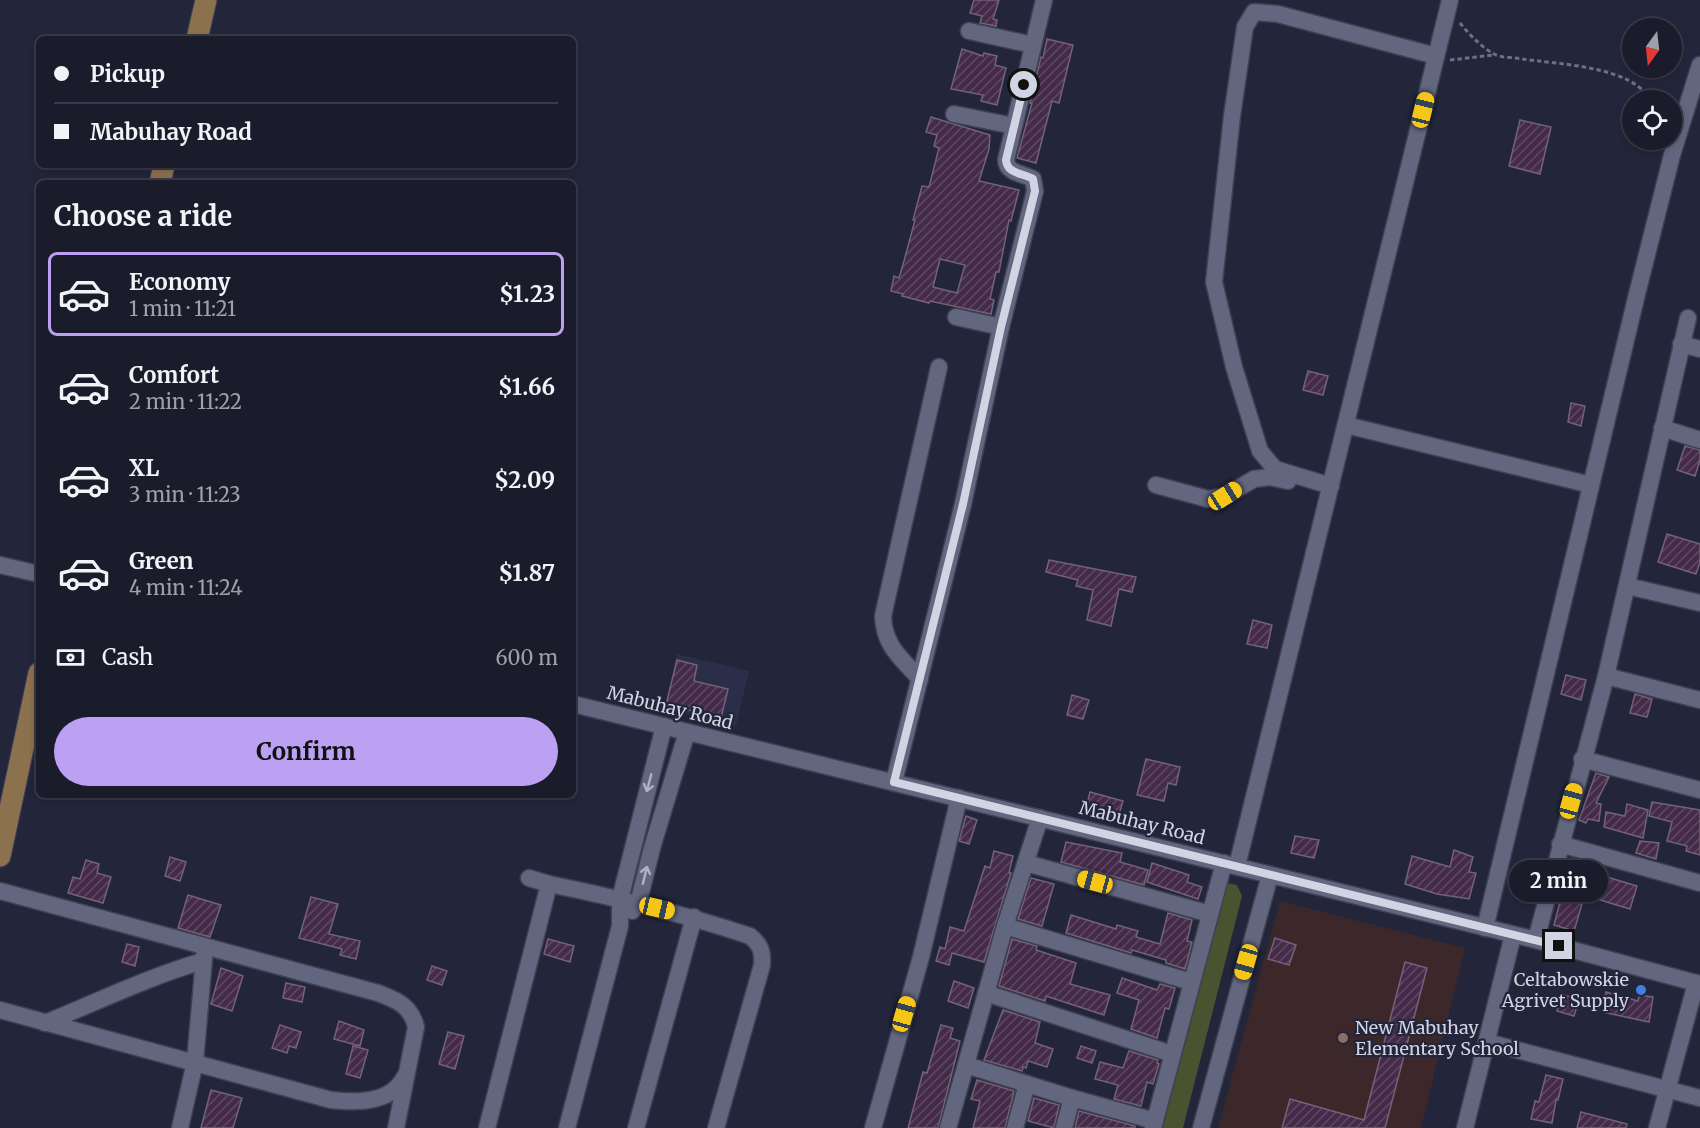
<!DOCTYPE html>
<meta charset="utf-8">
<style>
body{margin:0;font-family:Merriweather,serif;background:#232534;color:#f1f3f6;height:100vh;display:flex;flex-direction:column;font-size:22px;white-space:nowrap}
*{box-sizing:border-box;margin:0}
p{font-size:20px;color:#9fa1a9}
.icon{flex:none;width:33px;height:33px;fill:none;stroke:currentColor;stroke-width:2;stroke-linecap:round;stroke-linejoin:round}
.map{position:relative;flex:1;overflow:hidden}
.panel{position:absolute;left:36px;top:180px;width:540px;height:618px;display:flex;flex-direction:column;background:#1a1c2c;border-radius:9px;box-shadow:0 3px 9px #0003,0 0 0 2px #383a48}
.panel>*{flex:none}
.hud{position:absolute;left:36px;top:36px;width:540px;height:132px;border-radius:9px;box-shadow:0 3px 9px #0003,0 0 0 2px #383a48;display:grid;align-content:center;height:132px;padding:0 18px;background:#1a1c2c}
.needle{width:39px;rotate:195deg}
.fabs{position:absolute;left:1622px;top:18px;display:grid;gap:12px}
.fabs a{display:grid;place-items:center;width:60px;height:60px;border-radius:50%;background:#1a1c2c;box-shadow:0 3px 9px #0003,0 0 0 2px #383a48;font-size:30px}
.end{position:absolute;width:27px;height:27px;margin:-14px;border:8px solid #d1d4e2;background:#111;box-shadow:0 0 0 3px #111}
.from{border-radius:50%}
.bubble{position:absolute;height:42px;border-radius:21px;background:#1a1c2c;box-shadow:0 3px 9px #0003,0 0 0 2px #383a48;font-size:20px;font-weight:700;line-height:42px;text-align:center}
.car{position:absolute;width:18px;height:36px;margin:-18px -9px;border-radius:8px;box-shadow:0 0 4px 2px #0007;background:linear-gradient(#f5c518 24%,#345 0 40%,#f5c518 0 76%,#345 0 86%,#f5c518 0)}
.hud b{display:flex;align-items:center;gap:21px;height:57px;font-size:22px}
.hud b+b{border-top:2px solid #383a48}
.hud i{width:15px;height:15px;background:#f1f3f6}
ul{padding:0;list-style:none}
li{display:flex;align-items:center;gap:18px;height:84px;margin:0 12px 9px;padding:0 6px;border:3px solid transparent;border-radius:9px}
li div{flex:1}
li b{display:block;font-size:22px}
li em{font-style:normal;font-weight:700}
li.active{border-color:#bca0f2}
li>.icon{width:54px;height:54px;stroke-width:1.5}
h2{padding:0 18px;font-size:27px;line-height:72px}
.pay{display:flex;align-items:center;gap:15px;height:66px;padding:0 18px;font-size:22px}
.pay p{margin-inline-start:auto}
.button{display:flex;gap:12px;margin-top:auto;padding:12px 18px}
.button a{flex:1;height:69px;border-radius:36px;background:#bca0f2;color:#111;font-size:24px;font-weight:700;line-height:69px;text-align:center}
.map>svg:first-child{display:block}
.built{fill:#2b2e49}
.education{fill:#3c282b}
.park{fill:#4a5330}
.building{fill:url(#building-hatch);stroke:#746277;stroke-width:1.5;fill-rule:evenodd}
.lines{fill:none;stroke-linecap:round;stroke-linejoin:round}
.minor-casing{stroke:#3f4153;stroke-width:19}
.major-casing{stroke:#3f4153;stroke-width:23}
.path{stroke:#6e7082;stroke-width:3;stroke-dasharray:4.5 3;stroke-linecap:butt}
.minor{stroke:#62667f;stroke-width:16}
.major{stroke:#8c714e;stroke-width:21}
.oneway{stroke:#b0b3c4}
.route{stroke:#d1d4e2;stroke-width:8}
.shop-dot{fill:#3f7fe0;stroke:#23253a;stroke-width:2}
.education-dot{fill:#8d6e63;stroke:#23253a;stroke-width:2}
.labels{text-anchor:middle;stroke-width:4.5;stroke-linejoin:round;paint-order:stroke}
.street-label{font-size:18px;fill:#d1d4e2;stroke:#23253a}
.poi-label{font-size:18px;fill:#d1d4e2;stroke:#23253a;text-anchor:end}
</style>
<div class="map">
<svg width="1700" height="1128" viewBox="0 0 1700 1128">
<defs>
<pattern id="building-hatch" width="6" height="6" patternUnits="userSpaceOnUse" patternTransform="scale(1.5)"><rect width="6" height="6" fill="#452b4a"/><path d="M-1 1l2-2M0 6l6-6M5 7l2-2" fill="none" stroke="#5f4964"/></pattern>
</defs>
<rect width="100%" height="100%" fill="#23253a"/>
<!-- built -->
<polygon class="built" points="677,654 749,671 736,726 664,709"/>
<!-- education -->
<polygon class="education" points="1280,901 1465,948 1421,1128 1218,1128"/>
<!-- park -->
<polygon class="park" points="1227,883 1237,885 1242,896 1183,1128 1160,1128 1220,892"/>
<!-- building -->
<g class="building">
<polygon points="974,0 999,0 993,19 997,20 996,26 980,23 982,16 970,13"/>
<polygon points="1047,39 1073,45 1059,103 1052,101 1036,163 1017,158 1032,103 1030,103 1041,57 1043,58"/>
<polygon points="962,49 983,56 984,53 997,56 995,65 1006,68 997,105 981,101 983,95 951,89"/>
<path d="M931,117L990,135L989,149L979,181L1019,190L1011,221L1009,220L999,272H996L990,299L994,300L991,314L930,301L929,303L902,296L903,294L891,291L894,276L899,278L904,261L915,220H913L922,186L929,187L939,148L934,146L937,135L926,132ZM940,259L965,265L957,293L933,287Z"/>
<polygon points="1520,120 1551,127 1540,174 1509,166"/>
<polygon points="1308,371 1328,376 1323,395 1303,390"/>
<polygon points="1571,403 1585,406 1581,426 1568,422"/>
<polygon points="1685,446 1700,450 1700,460 1695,476 1677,470"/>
<polygon points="1667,534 1700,544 1700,562 1696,574 1658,562"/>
<polygon points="1049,560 1136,577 1132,592 1119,589 1111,626 1087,620 1093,590 1076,586 1078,580 1046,572"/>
<polygon points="1253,620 1272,625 1267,648 1247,644"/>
<polygon points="677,660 697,665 694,681 728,689 720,722 696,716 697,712 666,705"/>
<polygon points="1566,675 1586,680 1581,700 1561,694"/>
<polygon points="1635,694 1652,699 1647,717 1630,713"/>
<polygon points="1072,695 1089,700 1083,719 1067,715"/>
<polygon points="1146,759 1180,767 1176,785 1168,783 1164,801 1137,795"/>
<polygon points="1596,773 1609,777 1596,803 1601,804 1599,821 1588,819 1586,823 1579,820"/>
<polygon points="1090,792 1123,801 1117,821 1085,813"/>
<polygon points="1652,802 1700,810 1700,855 1686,851 1687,846 1667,841 1672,822 1649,816"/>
<polygon points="1627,804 1648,810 1643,838 1604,827 1606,812 1625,816"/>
<polygon points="966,816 977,820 969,844 959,841"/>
<polygon points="1295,836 1319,840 1314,858 1291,853"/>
<polygon points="1640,841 1659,843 1656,859 1636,853"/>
<polygon points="1066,842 1122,853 1120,862 1148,870 1144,885 1061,862"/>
<polygon points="1454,850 1473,857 1469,872 1476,873 1469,899 1437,894 1405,884 1412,856 1450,867"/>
<polygon points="994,851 1013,856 1009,873 1011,873 984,962 952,953 949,965 936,961 940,947 945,949 950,927 964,931 985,866 990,868"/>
<polygon points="170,857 186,862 180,881 165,876"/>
<polygon points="86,860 99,864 97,873 111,877 103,903 68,893 73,877 80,879"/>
<polygon points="1152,863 1189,875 1187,882 1202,887 1198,899 1147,882"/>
<polygon points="1607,877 1637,886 1630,909 1600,900"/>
<polygon points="1031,878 1054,884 1042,926 1018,919"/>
<polygon points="188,895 221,905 210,937 178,928"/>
<polygon points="311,897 338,904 329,934 360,941 356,959 340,955 342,949 299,938"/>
<polygon points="1561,898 1582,904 1574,931 1554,925"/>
<polygon points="1168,913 1192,920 1187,941 1192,942 1185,969 1166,963 1166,960 1132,950 1131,953 1066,933 1071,915 1116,929 1117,925 1138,931 1136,937 1160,944"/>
<polygon points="1275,938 1296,945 1289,965 1268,959"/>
<polygon points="548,939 574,946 570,962 544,954"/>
<polygon points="1012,939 1037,946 1036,950 1076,963 1070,984 1110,995 1104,1015 1046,996 1045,1001 999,986"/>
<polygon points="127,944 139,947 135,966 122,962"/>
<polygon points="1405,962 1427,968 1385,1128 1282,1128 1290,1099 1364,1120"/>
<polygon points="432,966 447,971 442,985 427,980"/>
<polygon points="221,968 243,976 232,1011 211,1004"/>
<polygon points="1122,978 1157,990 1160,984 1175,988 1169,1009 1165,1008 1157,1038 1131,1029 1139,1000 1117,993"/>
<polygon points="954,981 974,988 968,1008 948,1001"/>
<polygon points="286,983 305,987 302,1002 283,998"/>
<polygon points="1606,992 1638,1001 1639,995 1653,997 1649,1022 1602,1012"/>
<polygon points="1560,994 1579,999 1574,1016 1557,1011"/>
<polygon points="1003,1010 1040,1022 1035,1043 1053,1049 1047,1067 1028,1061 1026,1068 1023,1067 1022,1071 984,1060"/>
<polygon points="339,1021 364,1030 360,1046 334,1039"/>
<polygon points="280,1025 301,1032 296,1048 289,1046 287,1053 272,1048"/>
<polygon points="941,1025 953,1028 950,1038 960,1041 938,1128 908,1128 923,1072 927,1073"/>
<polygon points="448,1032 464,1036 455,1069 439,1064"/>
<polygon points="353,1046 368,1050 360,1078 346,1074"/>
<polygon points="1081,1046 1096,1051 1092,1063 1077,1058"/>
<polygon points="1129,1051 1158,1060 1157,1063 1159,1064 1153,1084 1147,1082 1141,1106 1114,1099 1118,1085 1095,1079 1100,1062 1123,1068"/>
<polygon points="1546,1075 1563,1079 1558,1100 1556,1100 1552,1123 1531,1119 1535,1101 1539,1102"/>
<polygon points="977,1080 1014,1091 1005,1128 973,1128 980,1101 971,1099"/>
<polygon points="211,1090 242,1098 233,1128 201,1128"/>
<polygon points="1034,1098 1059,1105 1054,1128 1028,1121"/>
<polygon points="1079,1111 1135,1126 1135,1128 1075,1128"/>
<polygon points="1581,1112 1627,1124 1626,1128 1577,1128"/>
</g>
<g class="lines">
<defs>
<g id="minor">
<polyline points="969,31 1033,45"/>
<polyline points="954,114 1014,126"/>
<polyline points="956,317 1001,327"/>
<polyline points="1681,344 1700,349"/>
<polyline points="1346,425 1591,485"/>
<polyline points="1662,428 1700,440"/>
<polyline points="1156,485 1208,499 1225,496 1254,479 1270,477 1288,481"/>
<polyline points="1331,486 1275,469 1260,451 1234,367 1214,282 1232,116 1245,27 1254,12 1278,14 1436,56"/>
<polyline points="0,565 39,574"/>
<polyline points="1627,586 1700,603"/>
<polyline points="1606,676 1700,700"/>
<path d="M920,679C901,658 884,646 883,616L939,367"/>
<polyline points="573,704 1536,940 1700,984"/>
<polyline points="1582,759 1700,790"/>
<path d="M894,782L963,504L1001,327L1035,191L1033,179C1023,173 1007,174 1006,160L1044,0"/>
<polyline points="1560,844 1700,883"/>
<polyline points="1026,863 1210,914"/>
<polyline points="1237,866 1450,0"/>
<path d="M549,884C618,898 684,914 750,936C761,945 763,952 762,965L716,1128"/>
<path d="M0,891L378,993C397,1000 411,1006 416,1027L396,1128"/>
<polyline points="632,911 638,904 652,848 687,732"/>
<polyline points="1005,926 1191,982"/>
<polyline points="1485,928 1637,294 1672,155 1700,65"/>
<polyline points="1536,940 1606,676 1688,318"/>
<polyline points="986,993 1172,1054"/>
<path d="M0,1010L331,1100C358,1103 392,1103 405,1076"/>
<path d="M45,1023C97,1002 148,977 203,961"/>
<polyline points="1487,1042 1700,1098"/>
<polyline points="966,1065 1072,1098 1155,1121"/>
<polyline points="180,1128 195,1062 205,948"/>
<polyline points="487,1128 549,884 529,878"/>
<polyline points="567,1128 620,926 620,899 664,726"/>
<polyline points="636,1128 694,917"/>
<polyline points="873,1128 921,957 959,798"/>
<polyline points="948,1128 1005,926 1040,818"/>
<polyline points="1015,1128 1027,1084"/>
<polyline points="1064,1128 1072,1098"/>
<polyline points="1153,1128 1224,863"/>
<polyline points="1201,1128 1270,875"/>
<polyline points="1465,1128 1513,935"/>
<polyline points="1657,1128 1696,983"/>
</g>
<g id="major">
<polyline points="197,39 206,0"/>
<polyline points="160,183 164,165"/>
<polyline points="0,856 39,673"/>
</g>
</defs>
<!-- minor casing -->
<use href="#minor" class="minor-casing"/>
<!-- major casing -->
<use href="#major" class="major-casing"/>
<!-- path -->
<g class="path">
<path d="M1460,23C1469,34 1481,47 1494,54C1501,58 1513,57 1522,59C1556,64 1633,66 1650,100"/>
<polyline points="1450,60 1494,55"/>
</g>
<!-- minor -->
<use href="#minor" class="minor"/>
<!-- major -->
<use href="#major" class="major"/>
</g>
<!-- one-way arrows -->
<defs><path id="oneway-shaft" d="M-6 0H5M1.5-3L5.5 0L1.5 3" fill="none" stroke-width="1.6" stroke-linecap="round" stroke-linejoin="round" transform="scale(1.5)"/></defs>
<g class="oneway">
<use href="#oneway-shaft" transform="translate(649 783) rotate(105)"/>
<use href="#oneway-shaft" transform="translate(645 875) rotate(-76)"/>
</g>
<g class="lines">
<!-- route -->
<path class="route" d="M1024,85L1006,160C1007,174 1023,173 1033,179L1035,191L1001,327L963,504L894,782L1559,946"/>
</g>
<!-- markers -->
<circle class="shop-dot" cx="1641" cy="990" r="6"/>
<circle class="education-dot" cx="1343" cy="1038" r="6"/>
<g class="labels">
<!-- street labels -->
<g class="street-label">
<text transform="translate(670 708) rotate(14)" y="6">Mabuhay Road</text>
<text transform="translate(1142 823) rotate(14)" y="6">Mabuhay Road</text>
</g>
<!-- poi labels -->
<g class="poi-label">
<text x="1629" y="986">Celtabowskie<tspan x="1629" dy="21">Agrivet Supply</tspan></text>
<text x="1355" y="1034" text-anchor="start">New Mabuhay<tspan x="1355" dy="21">Elementary School</tspan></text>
</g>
</g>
</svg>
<div class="fabs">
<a><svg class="needle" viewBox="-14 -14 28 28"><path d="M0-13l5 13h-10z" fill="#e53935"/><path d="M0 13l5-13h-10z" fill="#9fa1a9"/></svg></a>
<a><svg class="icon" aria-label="locate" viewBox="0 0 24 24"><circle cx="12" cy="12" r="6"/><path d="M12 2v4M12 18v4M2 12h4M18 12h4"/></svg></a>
</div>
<i class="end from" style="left:1024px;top:85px"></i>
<i class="end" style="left:1559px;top:946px"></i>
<div class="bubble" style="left:1509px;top:860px;width:99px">2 min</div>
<i class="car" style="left:1423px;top:110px;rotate:14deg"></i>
<i class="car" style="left:1225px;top:496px;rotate:58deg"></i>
<i class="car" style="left:1571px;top:801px;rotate:15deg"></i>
<i class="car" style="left:1095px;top:882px;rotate:285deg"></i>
<i class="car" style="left:657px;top:908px;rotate:103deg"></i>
<i class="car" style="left:1246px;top:962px;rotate:196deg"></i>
<i class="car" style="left:904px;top:1014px;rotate:16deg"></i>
<div class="hud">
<b><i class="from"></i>Pickup</b>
<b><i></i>Mabuhay Road</b>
</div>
<section class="panel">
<h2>Choose a ride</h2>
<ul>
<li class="active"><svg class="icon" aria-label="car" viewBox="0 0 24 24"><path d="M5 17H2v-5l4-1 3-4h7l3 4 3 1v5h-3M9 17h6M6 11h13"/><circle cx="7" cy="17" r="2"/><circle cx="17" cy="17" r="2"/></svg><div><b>Economy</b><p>1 min · 11:21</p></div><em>$1.23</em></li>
<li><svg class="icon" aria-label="car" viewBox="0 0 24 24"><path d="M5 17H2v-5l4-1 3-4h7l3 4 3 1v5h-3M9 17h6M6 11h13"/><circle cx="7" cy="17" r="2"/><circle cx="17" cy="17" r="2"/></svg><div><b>Comfort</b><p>2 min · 11:22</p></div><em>$1.66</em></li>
<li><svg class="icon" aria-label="car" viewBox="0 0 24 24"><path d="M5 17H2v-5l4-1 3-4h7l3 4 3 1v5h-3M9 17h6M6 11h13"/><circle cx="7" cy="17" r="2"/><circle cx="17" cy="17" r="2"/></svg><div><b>XL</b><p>3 min · 11:23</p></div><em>$2.09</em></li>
<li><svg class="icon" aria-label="car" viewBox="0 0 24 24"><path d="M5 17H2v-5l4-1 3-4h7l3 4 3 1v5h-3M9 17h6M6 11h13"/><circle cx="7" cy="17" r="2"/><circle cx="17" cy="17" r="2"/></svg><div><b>Green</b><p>4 min · 11:24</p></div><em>$1.87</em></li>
</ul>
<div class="pay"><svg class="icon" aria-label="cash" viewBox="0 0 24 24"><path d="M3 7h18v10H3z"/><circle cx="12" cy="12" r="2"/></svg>Cash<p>600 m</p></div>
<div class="button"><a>Confirm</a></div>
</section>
</div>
